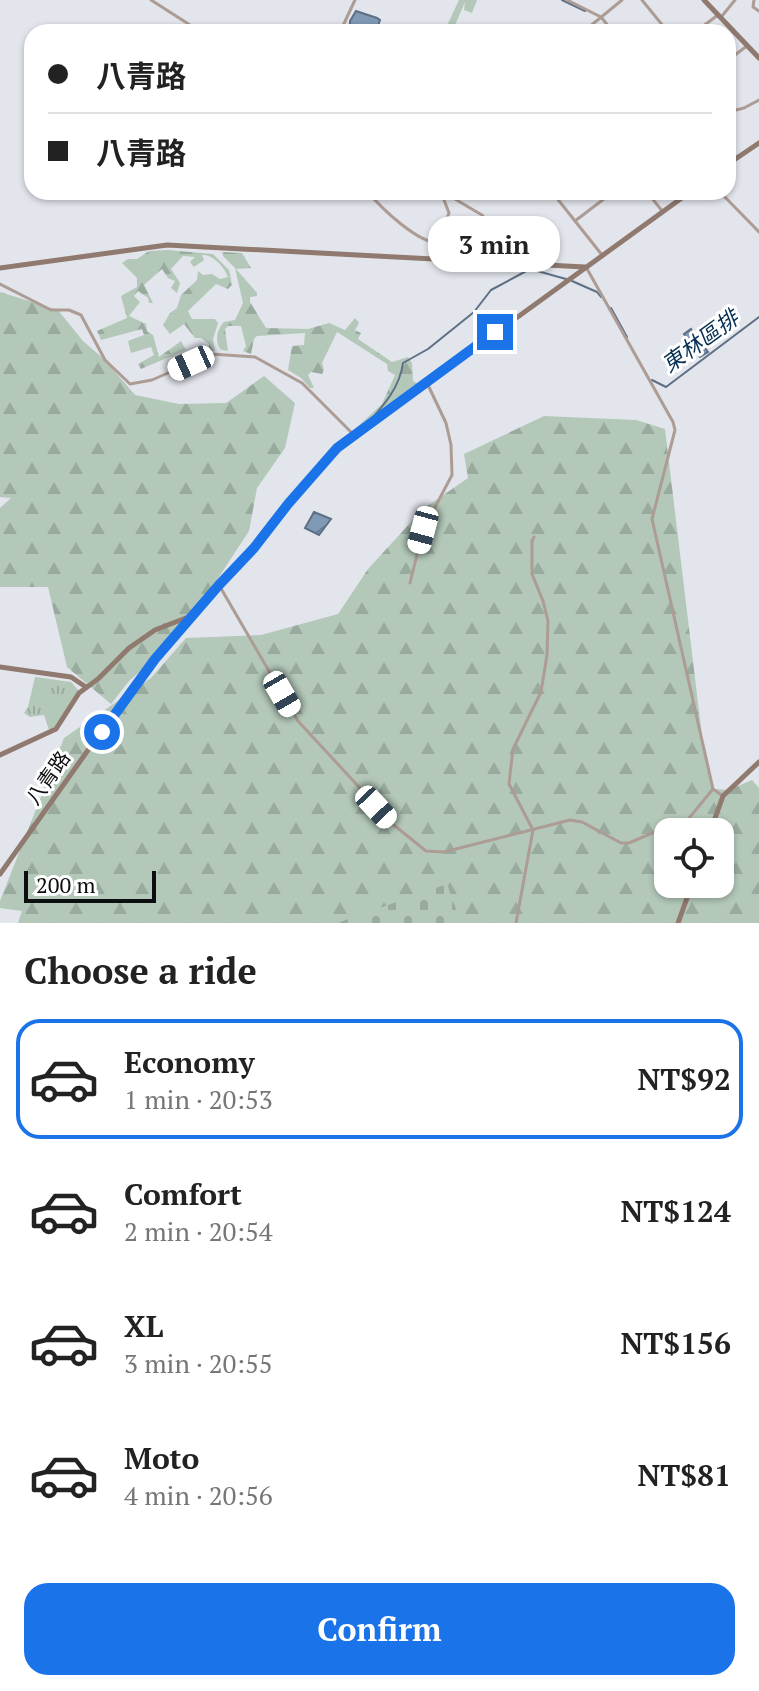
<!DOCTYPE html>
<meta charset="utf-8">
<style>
body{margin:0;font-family:"PT Serif","Noto Sans TC",serif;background:#f2f2f2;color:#222;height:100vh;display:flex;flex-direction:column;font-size:30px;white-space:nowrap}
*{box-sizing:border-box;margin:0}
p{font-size:26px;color:#767676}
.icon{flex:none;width:44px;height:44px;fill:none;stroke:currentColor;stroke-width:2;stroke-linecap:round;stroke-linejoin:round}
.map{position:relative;height:923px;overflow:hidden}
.details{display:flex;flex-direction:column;background:#fff;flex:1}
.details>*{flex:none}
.hud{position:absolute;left:24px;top:24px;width:712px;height:176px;border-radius:24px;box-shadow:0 2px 6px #0004;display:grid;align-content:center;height:176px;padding:0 24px;background:#fff}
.fabs{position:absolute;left:654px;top:818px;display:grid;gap:16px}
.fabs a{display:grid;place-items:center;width:80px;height:80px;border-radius:16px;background:#fff;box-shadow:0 2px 6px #0004;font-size:40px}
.scale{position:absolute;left:24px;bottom:20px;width:132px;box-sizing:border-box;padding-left:8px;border:4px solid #0d0e10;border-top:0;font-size:22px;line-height:28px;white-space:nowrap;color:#0d0e10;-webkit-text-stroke:6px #fff;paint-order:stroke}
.end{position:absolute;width:36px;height:36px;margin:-18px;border:10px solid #1a73e8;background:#fff;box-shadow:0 0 0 4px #fff}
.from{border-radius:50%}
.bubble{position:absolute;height:56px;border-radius:24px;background:#fff;box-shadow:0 2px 6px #0004;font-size:26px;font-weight:800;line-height:56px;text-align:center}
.car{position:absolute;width:24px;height:48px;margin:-24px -12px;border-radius:10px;box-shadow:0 0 6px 2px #0007;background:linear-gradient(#fff 24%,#345 0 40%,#fff 0 76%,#345 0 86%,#fff 0)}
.hud b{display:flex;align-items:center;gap:28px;height:76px;font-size:30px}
.hud b+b{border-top:2px solid #e0e0e0}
.hud i{width:20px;height:20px;background:#222}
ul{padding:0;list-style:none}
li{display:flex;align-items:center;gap:24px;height:120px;margin:0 16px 12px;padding:0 8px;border:4px solid transparent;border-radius:24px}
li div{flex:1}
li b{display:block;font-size:30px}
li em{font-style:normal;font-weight:800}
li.current{border-color:#1a73e8}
li>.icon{width:72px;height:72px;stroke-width:1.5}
h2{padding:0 24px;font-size:36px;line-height:96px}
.button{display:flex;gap:16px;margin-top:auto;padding:16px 24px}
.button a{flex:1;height:92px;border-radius:24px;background:#1a73e8;color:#fff;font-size:32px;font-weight:800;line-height:92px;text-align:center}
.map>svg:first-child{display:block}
.grass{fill:#b3c8b9}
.forest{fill:url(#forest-firs);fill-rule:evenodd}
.cemetery{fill:url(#cemetery-stones)}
.park{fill:url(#park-tufts)}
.water{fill:url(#water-waves);stroke:#5e6f84;stroke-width:2}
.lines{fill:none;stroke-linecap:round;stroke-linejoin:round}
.stream{stroke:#5e6f84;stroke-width:2}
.street{stroke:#ad9c94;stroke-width:3}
.secondary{stroke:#90796e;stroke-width:5}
.route{stroke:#1a73e8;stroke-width:10}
.labels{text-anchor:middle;stroke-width:6;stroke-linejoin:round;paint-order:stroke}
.street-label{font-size:20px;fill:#0d0e10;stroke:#fff}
.water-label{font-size:22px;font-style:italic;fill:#042e53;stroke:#fff}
</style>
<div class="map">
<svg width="759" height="923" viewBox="0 0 759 923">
<defs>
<pattern id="forest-firs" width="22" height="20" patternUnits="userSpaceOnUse" patternTransform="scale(2)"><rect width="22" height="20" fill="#b3c8b9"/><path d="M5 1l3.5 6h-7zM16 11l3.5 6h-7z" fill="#99ab9e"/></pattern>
<pattern id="cemetery-stones" width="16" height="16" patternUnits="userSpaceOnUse" patternTransform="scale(2)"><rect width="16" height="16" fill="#b3c8b9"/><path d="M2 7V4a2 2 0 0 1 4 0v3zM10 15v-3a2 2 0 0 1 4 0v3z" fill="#99ab9e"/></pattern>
<pattern id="park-tufts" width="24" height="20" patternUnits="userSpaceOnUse" patternTransform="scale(2)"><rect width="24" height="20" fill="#b3c8b9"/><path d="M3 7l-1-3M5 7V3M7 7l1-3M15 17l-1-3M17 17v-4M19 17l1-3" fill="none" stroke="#99ab9e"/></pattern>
<pattern id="water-waves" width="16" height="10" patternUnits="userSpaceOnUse" patternTransform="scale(2)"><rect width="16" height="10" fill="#8099b5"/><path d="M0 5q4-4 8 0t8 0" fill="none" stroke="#677b92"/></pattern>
</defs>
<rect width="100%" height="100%" fill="#e2e5ec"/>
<!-- grass -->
<polygon class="grass" points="459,0 477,0 472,13 464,10 465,2 452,32 444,32"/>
<!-- forest -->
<g class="forest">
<path d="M168,250L213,254L229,270L232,285L228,289L216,284L188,311L192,319H215L218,323L213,339L215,351L208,352L209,344L201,338H195L184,324L170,334L163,325L170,313L177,308L181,295L197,280L198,271L203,275L212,274L220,279L228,277C225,268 213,254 202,255L204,260L194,267L190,262L195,257L183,256L171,269L180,283L177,293L171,288L175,281L168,278L162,269L144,285L153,303H149L148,298L138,291L134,296L140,302L129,316L146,324L147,331L153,335L159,357L181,341L186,350L141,369L138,364L154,355L151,347L131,353L128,341L144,335L142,329L101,340L97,331L127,318L121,296L137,287V278L122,263L128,259H137L149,251Z"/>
<path d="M222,252L242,253L251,268L236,269L257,293V296L250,297V302L266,328L308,329L329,323L345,330L355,318L359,323L355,330L361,333L358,339L392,362L408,357L412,363L413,381L417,383L355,429L382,404L395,375L388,371L387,364L337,332L322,363L324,370L322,374L311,372L308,375L314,388H310L301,378L288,370L292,346L304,345L305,333L257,336L254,339L251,354L243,351L246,346L241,326H228L225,329L228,351L221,350C214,341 217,330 224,322L235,320L243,303L235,268L223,256Z"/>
<polygon points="0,292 58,310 83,341 105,360 135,395 179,404 226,403 264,376 295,403 285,448 257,488 249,531 209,592 164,650 129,681 111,704 67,667 48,587 0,587 0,508 11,498 0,497"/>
<path d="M544,416L636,420L665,429L702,736L714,789L729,790L752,780L759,788V923H18L22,911L0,908V901L64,738L151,678L186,638L261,635L338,614L368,569L423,509L468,478L464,454ZM668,832H720V884H668Z"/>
</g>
<!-- cemetery -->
<polygon class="cemetery" points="447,884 461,923 340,923 340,922"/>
<!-- park -->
<polygon class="park" points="35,677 71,682 79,691 56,726 49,730 44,715 30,717 24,713 28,707"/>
<!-- water -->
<g class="water">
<polygon points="356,11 377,18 380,20 376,32 357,32 350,29 350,21"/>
<polygon points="691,329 708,352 700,357 684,334"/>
<polygon points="314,512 331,519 319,535 305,528"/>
</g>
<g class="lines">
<!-- stream -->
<g class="stream">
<polyline points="562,0 585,11"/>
<polyline points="572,281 597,292 601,297"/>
<polyline points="611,308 627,337"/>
<polyline points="652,380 666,387 759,317"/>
<path d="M368,423C384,405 400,387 403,363L428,349L474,312L491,290L530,269L566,279"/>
</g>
<!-- street -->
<g class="street">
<polyline points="151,0 201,32"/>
<polyline points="567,0 601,17 613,32"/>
<polyline points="642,0 668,32"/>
<polyline points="754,0 753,7 759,11"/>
<polyline points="722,16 735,0"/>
<polyline points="340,32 355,0"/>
<polyline points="583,32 622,0"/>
<polyline points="695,32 718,15"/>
<polyline points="728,60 747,46"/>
<polyline points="728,112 744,108 759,100"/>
<path d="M368,192C382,209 417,242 438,243"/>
<polyline points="441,192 449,213 438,243 443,259"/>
<polyline points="552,192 602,255"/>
<polyline points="647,192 663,212"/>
<polyline points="720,192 759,232"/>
<polyline points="448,195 482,215 518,263"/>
<polyline points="575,221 613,192"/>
<polyline points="586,267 673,422 675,430 652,519 713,789 723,796"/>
<polyline points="0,284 51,310 69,310 81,315 105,360 130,384 152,380 211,354 255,357 302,383 353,434"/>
<polyline points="410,583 423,530 452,475 451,445 446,423 428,385"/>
<polyline points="219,585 298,721 395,826 426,851 444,852 570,820 582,822 621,843 629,843 657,831 685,823 713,789"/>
<polyline points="516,923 533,830 509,784 513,749 541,692 547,655 548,621 543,601 532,574 532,541 534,537"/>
</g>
<!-- secondary -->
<g class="secondary">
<polyline points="704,0 759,58"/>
<polyline points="728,164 759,143"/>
<polyline points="0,268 167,245 585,267"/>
<polyline points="0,667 71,677 86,687"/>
<polyline points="0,755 56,729 79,693 98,679 129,648 155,630 191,616"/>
<polyline points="710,832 723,796 759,762"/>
<polyline points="0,874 135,684 337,448 690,192"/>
<polyline points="678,923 692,884"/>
</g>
</g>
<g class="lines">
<!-- route -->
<polyline class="route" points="102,732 155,659 219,585 254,548 288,504 337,448 495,332"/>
</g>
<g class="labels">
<!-- street labels -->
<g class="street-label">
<text transform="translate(48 778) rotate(-55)" y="7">八青路</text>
</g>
<!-- water labels -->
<g class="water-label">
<text transform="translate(700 341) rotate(-36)" y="8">東林區排</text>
</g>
</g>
</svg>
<div class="fabs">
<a><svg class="icon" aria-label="locate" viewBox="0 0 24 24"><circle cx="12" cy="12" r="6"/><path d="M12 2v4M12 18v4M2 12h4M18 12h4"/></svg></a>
</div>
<div class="scale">200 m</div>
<i class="end from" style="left:102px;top:732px"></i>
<i class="end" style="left:495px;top:332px"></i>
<div class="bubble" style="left:428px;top:216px;width:132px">3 min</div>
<i class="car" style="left:191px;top:363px;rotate:246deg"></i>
<i class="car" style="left:423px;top:530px;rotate:195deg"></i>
<i class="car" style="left:282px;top:694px;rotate:150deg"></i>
<i class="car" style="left:376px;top:807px;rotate:137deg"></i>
<div class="hud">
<b><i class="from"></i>八青路</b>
<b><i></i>八青路</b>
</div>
</div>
<section class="details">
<h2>Choose a ride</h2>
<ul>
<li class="current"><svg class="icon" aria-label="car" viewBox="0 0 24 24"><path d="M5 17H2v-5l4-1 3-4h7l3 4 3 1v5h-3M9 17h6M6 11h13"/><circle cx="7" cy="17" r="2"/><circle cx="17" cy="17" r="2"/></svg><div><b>Economy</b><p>1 min · 20:53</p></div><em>NT$92</em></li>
<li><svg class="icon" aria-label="car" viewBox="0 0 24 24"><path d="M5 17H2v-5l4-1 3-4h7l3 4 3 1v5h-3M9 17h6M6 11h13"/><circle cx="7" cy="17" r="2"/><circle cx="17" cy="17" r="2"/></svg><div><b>Comfort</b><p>2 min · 20:54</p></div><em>NT$124</em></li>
<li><svg class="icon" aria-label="car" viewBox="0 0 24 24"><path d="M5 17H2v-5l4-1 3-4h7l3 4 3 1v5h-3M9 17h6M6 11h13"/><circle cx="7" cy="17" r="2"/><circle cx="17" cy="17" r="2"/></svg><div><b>XL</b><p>3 min · 20:55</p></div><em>NT$156</em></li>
<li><svg class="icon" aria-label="car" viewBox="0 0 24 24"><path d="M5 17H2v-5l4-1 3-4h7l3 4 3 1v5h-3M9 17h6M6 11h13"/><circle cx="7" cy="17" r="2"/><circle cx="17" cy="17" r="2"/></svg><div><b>Moto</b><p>4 min · 20:56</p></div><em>NT$81</em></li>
</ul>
<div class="button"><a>Confirm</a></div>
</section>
